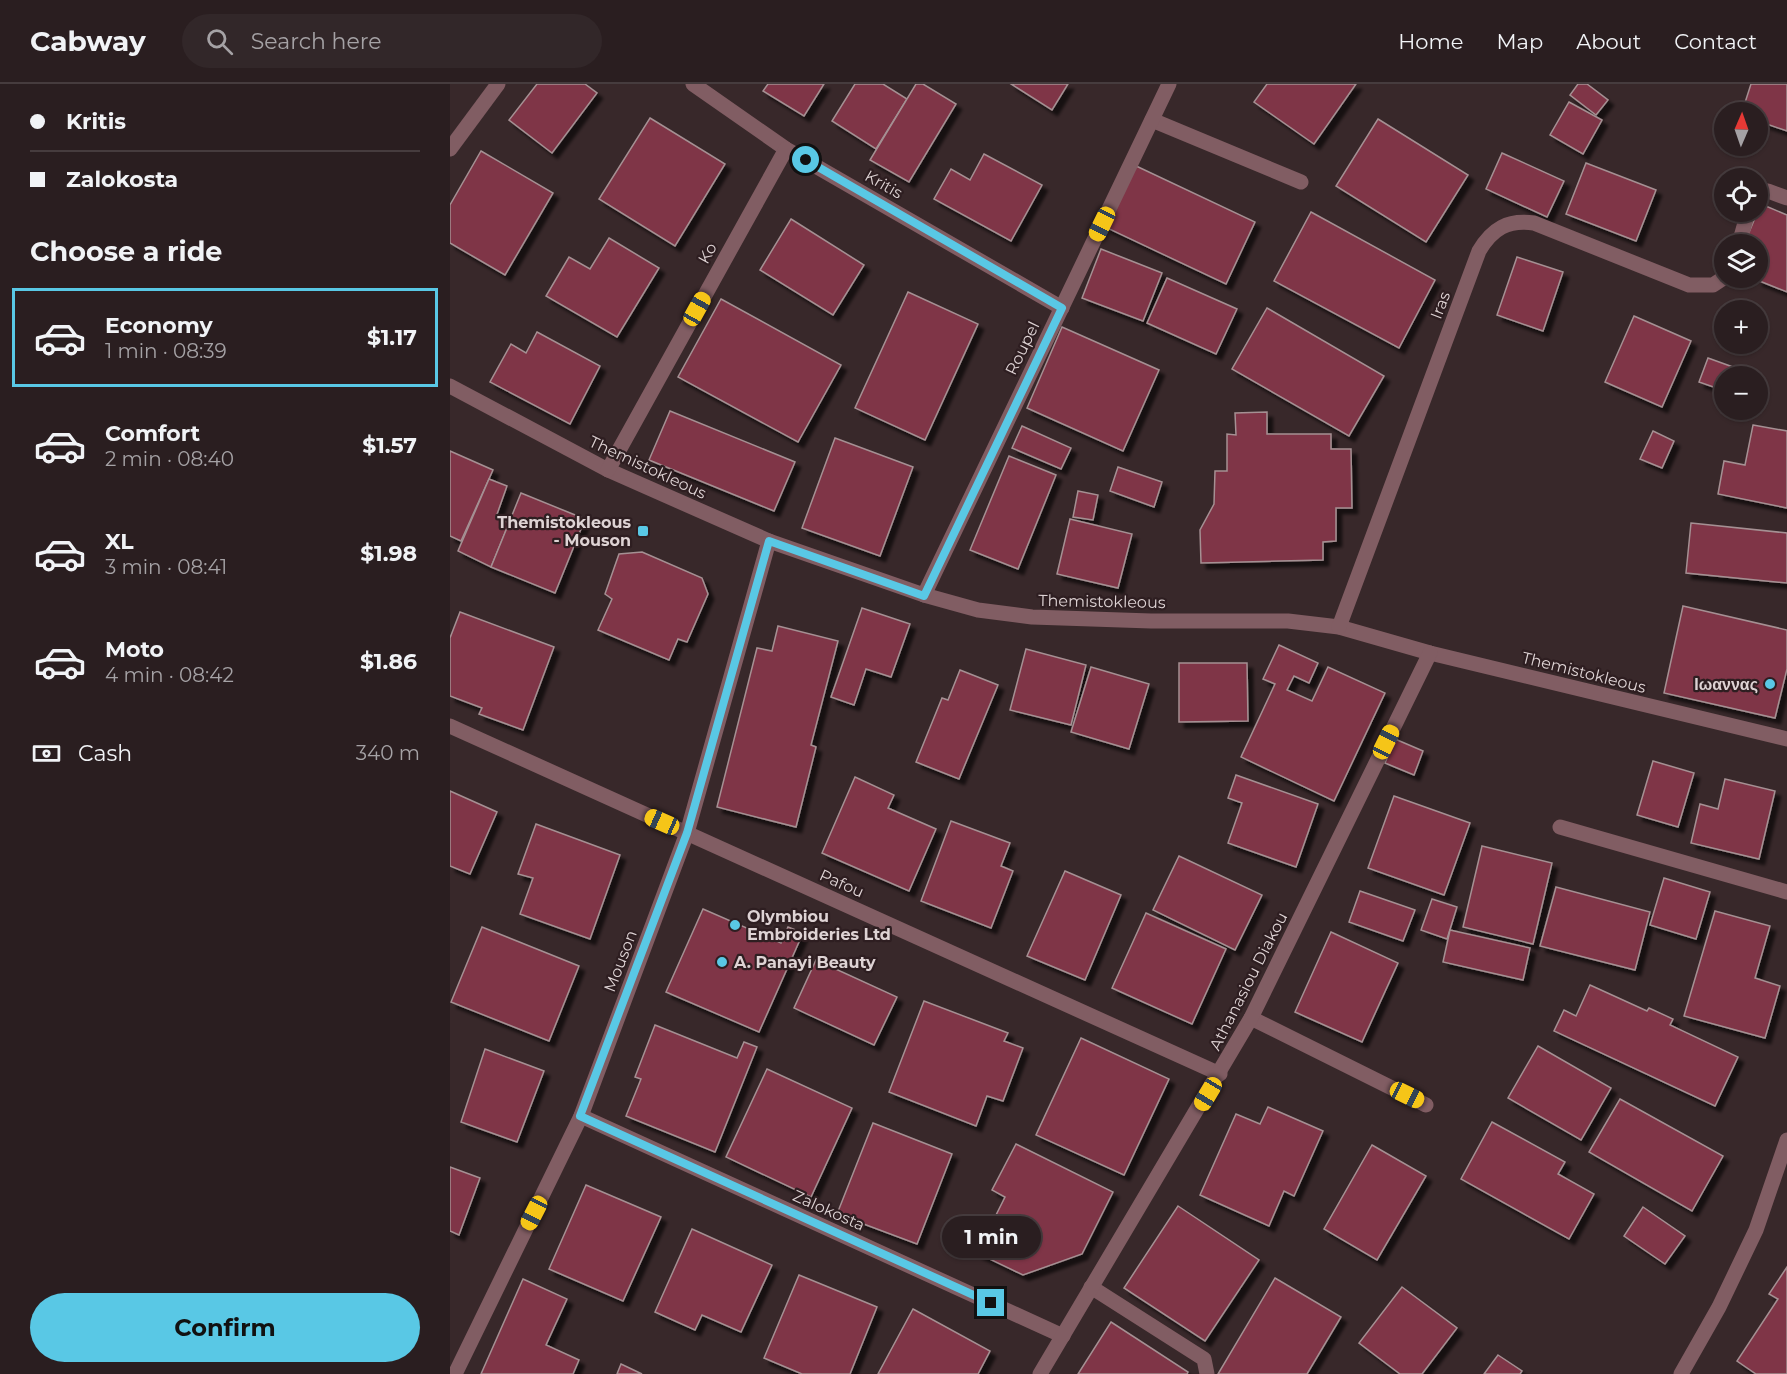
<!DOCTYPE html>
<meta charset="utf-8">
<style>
body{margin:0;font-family:Montserrat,sans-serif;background:#322729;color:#f1f3f6;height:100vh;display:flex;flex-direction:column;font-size:22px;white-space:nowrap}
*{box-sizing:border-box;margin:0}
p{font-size:20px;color:#a5a2a5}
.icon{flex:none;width:33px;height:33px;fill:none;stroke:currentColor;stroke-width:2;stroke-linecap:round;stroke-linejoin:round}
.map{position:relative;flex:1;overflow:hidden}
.panel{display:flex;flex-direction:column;background:#2a1e20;width:450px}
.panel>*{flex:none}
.guide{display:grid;align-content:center;height:132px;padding:0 30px;background:#2a1e20}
.needle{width:39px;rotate:2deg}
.controls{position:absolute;left:1264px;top:18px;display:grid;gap:12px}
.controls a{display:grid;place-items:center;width:54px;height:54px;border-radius:50%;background:#2a1e20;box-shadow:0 2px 4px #0004,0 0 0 2px #463c3e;font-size:30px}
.end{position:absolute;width:27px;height:27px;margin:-14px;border:8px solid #59c8e5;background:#111;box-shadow:0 0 0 3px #111}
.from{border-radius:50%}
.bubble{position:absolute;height:42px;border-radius:21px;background:#2a1e20;box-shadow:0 2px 4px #0004,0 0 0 2px #463c3e;font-size:20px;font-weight:700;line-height:42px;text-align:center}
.car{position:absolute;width:18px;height:36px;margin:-18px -9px;border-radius:8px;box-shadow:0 0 4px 2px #0007;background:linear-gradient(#f5c518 24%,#345 0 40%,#f5c518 0 76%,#345 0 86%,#f5c518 0)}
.guide b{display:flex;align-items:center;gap:21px;height:57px;font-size:22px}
.guide b+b{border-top:2px solid #463c3e}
.guide i{width:15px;height:15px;background:#f1f3f6}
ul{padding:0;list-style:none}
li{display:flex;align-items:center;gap:18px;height:99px;margin:0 12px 9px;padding:0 18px;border:3px solid transparent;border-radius:0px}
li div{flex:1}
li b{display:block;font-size:22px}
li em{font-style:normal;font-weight:700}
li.active{border-color:#59c8e5}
li>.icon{width:54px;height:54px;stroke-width:1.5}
h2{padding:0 30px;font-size:27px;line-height:72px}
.pay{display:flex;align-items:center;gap:15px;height:66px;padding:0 30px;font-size:22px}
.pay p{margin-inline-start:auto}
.cta{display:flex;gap:12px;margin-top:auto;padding:12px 30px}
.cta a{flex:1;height:69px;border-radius:36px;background:#59c8e5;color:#111;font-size:24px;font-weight:700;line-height:69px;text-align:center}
header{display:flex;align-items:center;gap:36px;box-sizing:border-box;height:84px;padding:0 30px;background:#2a1e20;border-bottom:2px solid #463c3e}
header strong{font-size:28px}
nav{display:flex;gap:33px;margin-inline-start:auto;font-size:21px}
.search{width:420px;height:54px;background:#322729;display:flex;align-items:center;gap:15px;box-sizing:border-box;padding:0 21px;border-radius:33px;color:#a5a2a5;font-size:22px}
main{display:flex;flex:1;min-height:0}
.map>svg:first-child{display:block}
.building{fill:#7f3446;stroke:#a59093;stroke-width:1.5;filter:url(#shadow)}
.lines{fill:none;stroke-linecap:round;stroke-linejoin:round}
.minor{stroke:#815d63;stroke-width:15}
.route{stroke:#59c8e5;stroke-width:8}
.poi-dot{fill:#59c8e5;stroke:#2e1e21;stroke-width:2}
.labels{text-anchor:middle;stroke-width:4.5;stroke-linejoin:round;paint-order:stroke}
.street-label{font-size:16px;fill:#ded3d4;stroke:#2e1e21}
.poi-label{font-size:16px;font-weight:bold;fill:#ded3d4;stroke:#2e1e21;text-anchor:end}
</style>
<header>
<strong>Cabway</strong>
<div class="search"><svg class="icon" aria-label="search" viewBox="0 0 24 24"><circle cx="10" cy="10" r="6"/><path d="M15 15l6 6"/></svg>Search here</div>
<nav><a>Home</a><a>Map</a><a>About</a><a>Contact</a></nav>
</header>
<main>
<section class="panel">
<div class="guide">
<b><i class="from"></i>Kritis</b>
<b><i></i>Zalokosta</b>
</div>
<h2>Choose a ride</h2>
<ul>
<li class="active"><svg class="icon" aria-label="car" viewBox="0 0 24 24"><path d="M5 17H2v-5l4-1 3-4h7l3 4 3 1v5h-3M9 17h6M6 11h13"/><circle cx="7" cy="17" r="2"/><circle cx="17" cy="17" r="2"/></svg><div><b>Economy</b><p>1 min · 08:39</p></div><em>$1.17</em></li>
<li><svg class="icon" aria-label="car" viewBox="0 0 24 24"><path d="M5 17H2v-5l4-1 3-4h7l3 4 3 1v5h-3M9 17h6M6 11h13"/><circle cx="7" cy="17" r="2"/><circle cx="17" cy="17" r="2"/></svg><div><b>Comfort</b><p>2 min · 08:40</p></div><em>$1.57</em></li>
<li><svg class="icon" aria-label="car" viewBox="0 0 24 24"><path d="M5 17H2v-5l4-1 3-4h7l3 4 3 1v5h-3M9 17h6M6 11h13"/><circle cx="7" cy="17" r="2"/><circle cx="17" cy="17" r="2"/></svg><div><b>XL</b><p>3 min · 08:41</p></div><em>$1.98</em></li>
<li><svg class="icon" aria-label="car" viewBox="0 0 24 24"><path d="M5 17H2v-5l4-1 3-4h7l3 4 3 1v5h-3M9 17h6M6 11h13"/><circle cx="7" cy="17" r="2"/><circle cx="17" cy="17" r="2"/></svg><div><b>Moto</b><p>4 min · 08:42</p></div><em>$1.86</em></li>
</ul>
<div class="pay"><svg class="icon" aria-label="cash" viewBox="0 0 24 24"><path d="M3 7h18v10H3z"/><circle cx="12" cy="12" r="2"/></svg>Cash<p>340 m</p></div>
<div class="cta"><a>Confirm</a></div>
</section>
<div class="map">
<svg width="1337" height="1290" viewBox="0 0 1337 1290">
<defs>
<filter id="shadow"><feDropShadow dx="5.5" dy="5.5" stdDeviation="1.5" flood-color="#0009"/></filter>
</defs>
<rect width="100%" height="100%" fill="#38282a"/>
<!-- building -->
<g class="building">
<polygon points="87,0 135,0 147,9 102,69 59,36"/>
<polygon points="318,0 374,0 354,32 313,7"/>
<polygon points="405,0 433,0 457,15 426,65 382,37"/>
<polygon points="466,0 473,0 506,20 459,98 420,76"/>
<polygon points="561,0 618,0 602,26"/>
<polygon points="817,0 906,0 864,60 804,18"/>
<polygon points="1128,0 1137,0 1158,16 1146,31 1120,11"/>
<polygon points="1301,0 1337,0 1337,47 1308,37 1308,28 1292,28"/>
<polygon points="1119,18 1152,36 1133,70 1100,51"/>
<polygon points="200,34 275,80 225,162 149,115"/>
<polygon points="928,35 1018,91 976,158 886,102"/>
<polygon points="31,67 103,109 55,191 0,159 0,121"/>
<polygon points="1052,69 1114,97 1097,133 1036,105"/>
<polygon points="534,70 592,101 561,157 484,115 501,85 520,96"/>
<polygon points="1136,79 1206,106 1186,157 1116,130"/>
<polygon points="684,81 805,138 776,200 655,143"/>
<polygon points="1311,120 1337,131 1337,208 1307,196 1317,174 1308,170 1308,160 1294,160"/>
<polygon points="861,128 985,196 949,264 824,197"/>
<polygon points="341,135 414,181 383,231 310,186"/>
<polygon points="159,154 209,184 167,253 96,212 119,173 140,185"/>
<polygon points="651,165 712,189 693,237 632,214"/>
<polygon points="1067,173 1113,188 1093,247 1047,231"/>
<polygon points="717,194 787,225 766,270 697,239"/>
<polygon points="458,208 528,240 475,356 405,324"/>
<polygon points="271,215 391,281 348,358 228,293"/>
<polygon points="817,224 934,292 899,352 782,285"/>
<polygon points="1184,232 1241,257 1212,323 1155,298"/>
<polygon points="612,243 709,286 673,367 577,324"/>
<polygon points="87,248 150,282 120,340 40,298 61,260 76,269"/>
<polygon points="1258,274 1294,287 1291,292 1275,292 1275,307 1249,298"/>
<polygon points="220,327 345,378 324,427 199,376"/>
<polygon points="817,328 817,350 881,350 881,365 901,365 902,424 886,424 886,457 873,458 873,476 751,479 750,446 764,420 765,387 777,387 777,350 786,351 785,329"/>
<polygon points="1303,341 1337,347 1337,424 1268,410 1274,377 1295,381"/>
<polygon points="572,342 621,364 611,385 562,364"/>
<polygon points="1203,347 1224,357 1212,384 1190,375"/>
<polygon points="385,354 463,383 430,472 352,444"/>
<polygon points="0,367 43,386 11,457 0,452"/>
<polygon points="559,372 606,391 568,485 520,466"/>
<polygon points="668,383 712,398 704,423 660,407"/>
<polygon points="39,395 57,402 46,433 59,439 41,483 8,467"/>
<polygon points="628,407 648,411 643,436 623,433"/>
<polygon points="71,409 135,435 105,509 41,483"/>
<polygon points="620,435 682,450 668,504 607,490"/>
<polygon points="1241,439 1337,449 1337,499 1236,489"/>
<polygon points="192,468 252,494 258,510 237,558 228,555 219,576 148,546 162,515 155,510 169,470"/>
<polygon points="1233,522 1337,546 1337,585 1325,634 1214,609"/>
<polygon points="412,524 460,540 441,593 416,585 404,621 381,613"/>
<polygon points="10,528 104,563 73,646 29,630 32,624 0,612 0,554"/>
<polygon points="328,542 388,557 361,661 366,663 346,743 267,723 307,564 322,567"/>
<polygon points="829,561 868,579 859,599 844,592 837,606 862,617 878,583 935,609 884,717 791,673 825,600 813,595"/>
<polygon points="576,565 636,581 621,641 560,626"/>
<polygon points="729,579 797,579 798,637 729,638"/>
<polygon points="641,583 699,600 679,665 621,648"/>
<polygon points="510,586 548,601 509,695 466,678 492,614 498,616"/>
<polygon points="945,655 973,667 964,691 935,679"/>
<polygon points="1203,677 1244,689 1228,743 1187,731"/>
<polygon points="786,691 868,720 846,783 778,759 792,719 778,714"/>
<polygon points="405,693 444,711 438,724 486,745 459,807 372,769"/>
<polygon points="1275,695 1325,707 1309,775 1241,759 1250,720 1268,725"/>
<polygon points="0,707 47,728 20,790 0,782"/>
<polygon points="944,712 1020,739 994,811 918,784"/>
<polygon points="501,737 560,759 551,782 563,787 541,844 471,817"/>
<polygon points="86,740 170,771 140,855 70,830 83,794 68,790"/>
<polygon points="1032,762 1102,779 1083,860 1013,843"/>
<polygon points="729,772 812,811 785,866 703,826"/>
<polygon points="615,787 671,811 635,896 577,872"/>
<polygon points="1214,794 1260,808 1246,855 1200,841"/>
<polygon points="1106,803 1200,828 1185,886 1090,862"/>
<polygon points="910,807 965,826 953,857 899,838"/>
<polygon points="982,815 1007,823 997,855 971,846"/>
<polygon points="253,825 331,859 338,843 353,849 309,948 216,908"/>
<polygon points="1265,827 1320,842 1305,894 1330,902 1315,954 1234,932"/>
<polygon points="696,829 776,865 742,940 662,904"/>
<polygon points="32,843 129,882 99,957 1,918"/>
<polygon points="1000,846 1080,864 1073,896 993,878"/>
<polygon points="881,848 948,879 912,958 845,928"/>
<polygon points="366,876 447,913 424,961 344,924"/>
<polygon points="1140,901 1197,927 1199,924 1223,935 1220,941 1288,973 1265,1022 1104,947 1114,926 1126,932"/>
<polygon points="474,917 558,949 554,957 573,964 553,1017 537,1012 526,1042 439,1008"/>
<polygon points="205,941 287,974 294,958 307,963 265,1068 176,1032 191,995 185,993"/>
<polygon points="631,954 719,995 674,1091 586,1051"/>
<polygon points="1088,962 1161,1004 1131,1056 1058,1014"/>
<polygon points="35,965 94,987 67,1058 11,1038"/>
<polygon points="317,985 402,1024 361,1113 276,1073"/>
<polygon points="1170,1015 1273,1072 1242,1127 1139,1068"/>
<polygon points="818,1023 873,1047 844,1112 834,1107 819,1142 750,1111 786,1030 810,1040"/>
<polygon points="1042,1038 1115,1078 1108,1090 1144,1110 1119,1155 1011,1095"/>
<polygon points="423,1039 502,1070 467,1160 387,1130"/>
<polygon points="566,1060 663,1108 632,1170 573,1191 527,1169 555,1113 542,1106"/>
<polygon points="922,1061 976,1092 927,1176 874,1145"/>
<polygon points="0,1083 30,1094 9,1151 0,1147"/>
<polygon points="136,1101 211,1133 173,1217 99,1185"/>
<polygon points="728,1122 809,1176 755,1257 674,1204"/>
<polygon points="1193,1123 1235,1152 1215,1180 1174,1152"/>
<polygon points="242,1145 322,1181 291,1248 252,1231 245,1246 205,1228"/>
<polygon points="1337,1183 1337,1290 1306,1290 1287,1277 1328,1215 1319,1210"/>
<polygon points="349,1191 427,1223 400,1290 352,1290 314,1274"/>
<polygon points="825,1194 891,1233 857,1290 768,1290"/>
<polygon points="73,1195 117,1215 96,1261 129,1276 123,1290 31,1290"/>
<polygon points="952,1203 1007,1244 972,1290 950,1290 909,1259"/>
<polygon points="463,1225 540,1267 528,1290 428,1290"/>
<polygon points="661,1238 738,1288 737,1290 628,1290"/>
<polygon points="1048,1271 1072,1287 1070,1290 1034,1290"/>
<polygon points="171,1280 192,1290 167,1290"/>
</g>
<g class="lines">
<!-- minor -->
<g class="minor">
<polyline points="243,0 336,65 612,224"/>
<polyline points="702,36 851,98"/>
<polyline points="0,65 48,0"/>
<polyline points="1308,110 1318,107 1337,114"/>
<polyline points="1289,160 1298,128"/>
<polyline points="0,302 158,386 319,457 474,511 528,526 582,533 701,537 838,537 889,543 980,569 1337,655"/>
<polyline points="158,386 336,65"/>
<polyline points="474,511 719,0"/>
<path d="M889,543L1029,167C1042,145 1058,135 1084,139L1239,201H1263L1275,193"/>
<polyline points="0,642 770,990"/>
<polyline points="1110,743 1337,808"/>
<polyline points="801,934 976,1021"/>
<polyline points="131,1032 613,1252"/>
<polyline points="641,1203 754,1275 757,1290"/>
<polyline points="5,1290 131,1032 237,749 319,457"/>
<polyline points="590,1290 801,934 980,569"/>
<polyline points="1231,1290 1269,1223 1306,1146 1337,1056"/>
</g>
</g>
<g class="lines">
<!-- route -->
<polyline class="route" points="356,76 612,224 474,512 319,457 237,749 130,1032 541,1219"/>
</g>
<!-- markers -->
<g class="poi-dot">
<rect x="187" y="441" width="12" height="12" rx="3"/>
<circle cx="1320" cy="600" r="6"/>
<circle cx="285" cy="841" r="6"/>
<circle cx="272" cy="878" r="6"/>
</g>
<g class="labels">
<!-- street labels -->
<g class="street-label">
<text transform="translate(434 100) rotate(30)" y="6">Kritis</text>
<text transform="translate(257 169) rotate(-61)" y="6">Ko</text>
<text transform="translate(990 221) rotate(-69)" y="6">Iras</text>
<text transform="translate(572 264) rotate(-64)" y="6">Roupel</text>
<text transform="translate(198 383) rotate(25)" y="6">Themistokleous</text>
<text transform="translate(652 517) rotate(1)" y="6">Themistokleous</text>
<text transform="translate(1134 588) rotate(14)" y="6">Themistokleous</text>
<text transform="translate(392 799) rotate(24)" y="6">Pafou</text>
<text transform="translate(170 877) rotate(-69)" y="6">Mouson</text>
<text transform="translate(798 897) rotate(-63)" y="6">Athanasiou Diakou</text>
<text transform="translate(379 1126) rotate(24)" y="6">Zalokosta</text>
</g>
<!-- poi labels -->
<g class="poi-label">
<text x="181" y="444">Themistokleous<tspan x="181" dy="18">- Mouson</tspan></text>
<text x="1308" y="606">Ιωαννας</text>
<text x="297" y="838" text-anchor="start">Olymbiou<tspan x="297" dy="18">Embroideries Ltd</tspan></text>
<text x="284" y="884" text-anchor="start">A. Panayi Beauty</text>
</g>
</g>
</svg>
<div class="controls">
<a><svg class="needle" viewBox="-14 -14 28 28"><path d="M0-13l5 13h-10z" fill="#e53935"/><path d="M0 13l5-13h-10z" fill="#a5a2a5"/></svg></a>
<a><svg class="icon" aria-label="locate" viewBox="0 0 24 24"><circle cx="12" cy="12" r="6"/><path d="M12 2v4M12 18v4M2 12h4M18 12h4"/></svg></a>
<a><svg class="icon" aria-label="layers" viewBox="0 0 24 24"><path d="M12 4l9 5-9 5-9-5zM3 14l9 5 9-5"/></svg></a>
<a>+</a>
<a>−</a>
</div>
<i class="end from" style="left:356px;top:76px"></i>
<i class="end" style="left:541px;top:1219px"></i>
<div class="bubble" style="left:492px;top:1132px;width:99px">1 min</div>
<i class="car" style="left:652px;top:140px;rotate:206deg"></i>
<i class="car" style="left:247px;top:225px;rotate:29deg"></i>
<i class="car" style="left:936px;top:658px;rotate:26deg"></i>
<i class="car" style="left:212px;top:738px;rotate:294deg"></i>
<i class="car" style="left:758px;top:1010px;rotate:211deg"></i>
<i class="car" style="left:957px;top:1011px;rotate:116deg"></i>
<i class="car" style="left:84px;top:1129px;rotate:207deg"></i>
</div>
</main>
